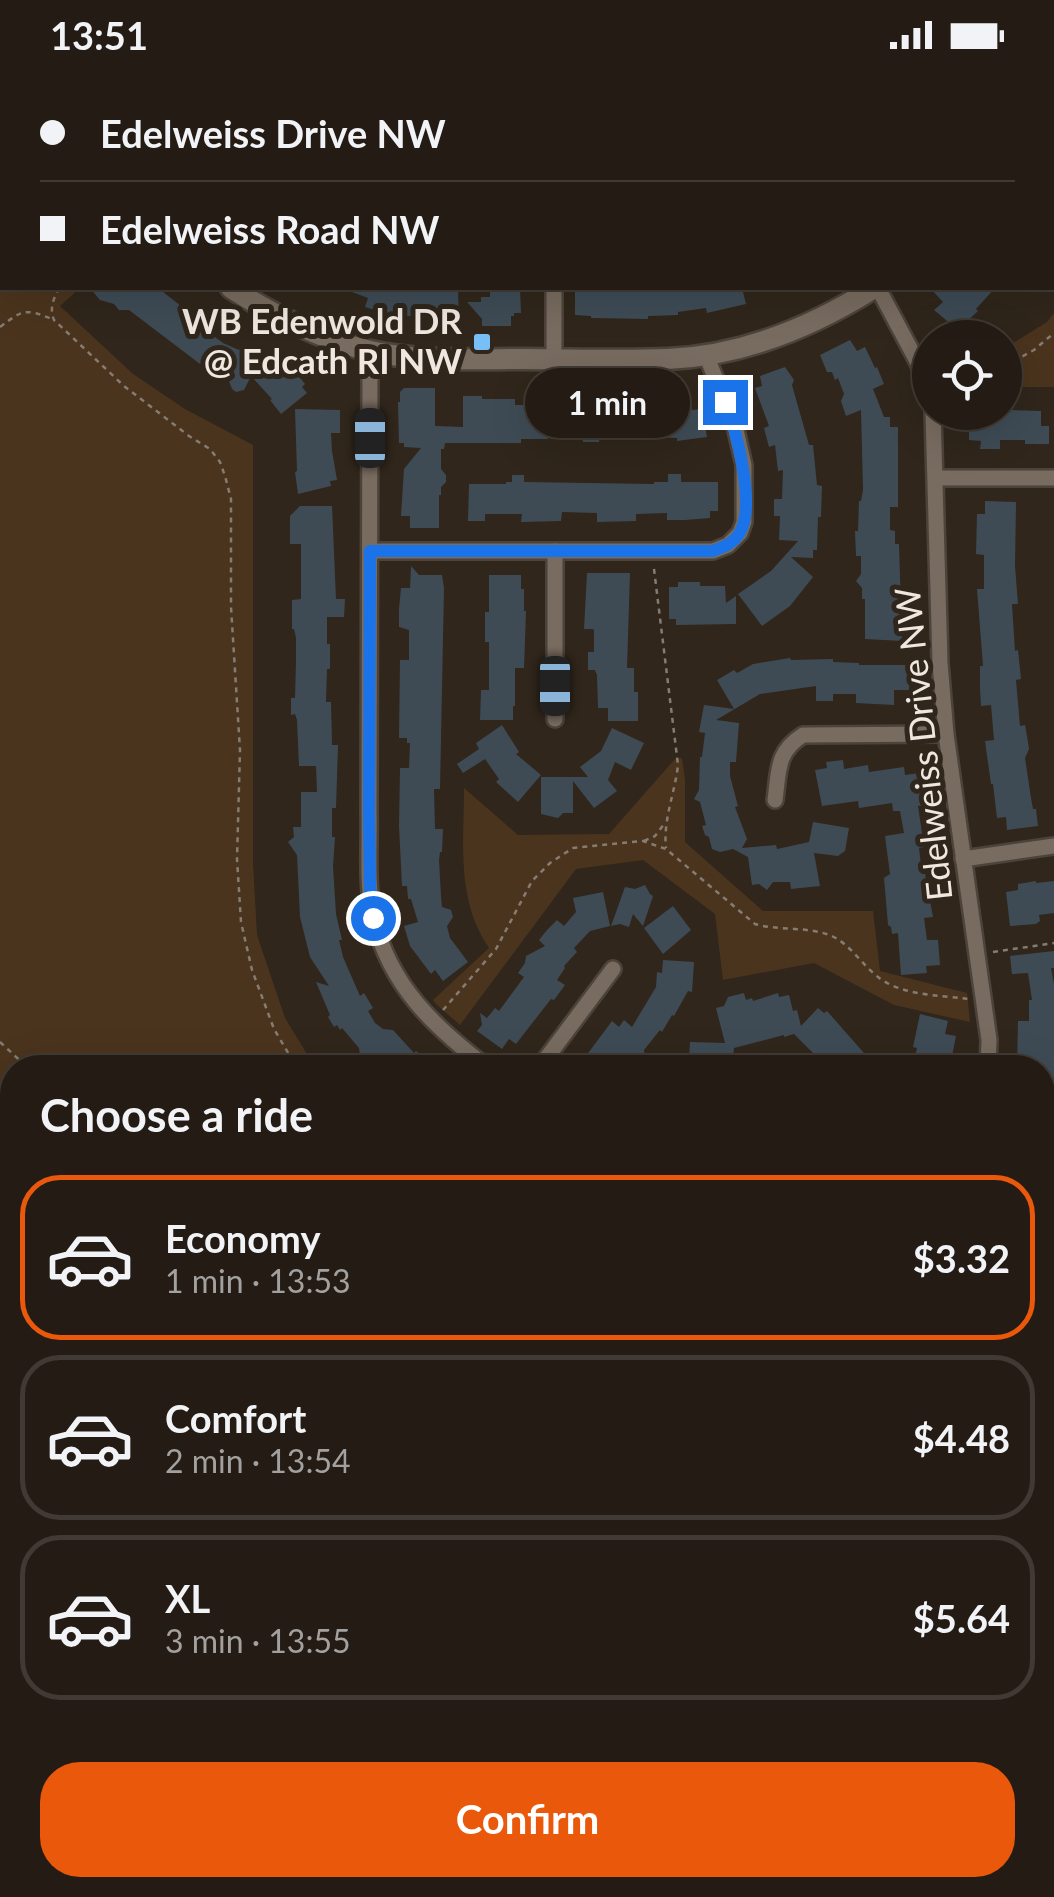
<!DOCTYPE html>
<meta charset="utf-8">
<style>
body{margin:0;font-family:Lato,sans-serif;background:#302922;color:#f1f3f6;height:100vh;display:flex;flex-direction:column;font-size:38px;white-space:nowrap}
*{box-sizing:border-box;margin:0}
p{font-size:32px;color:#a3a1a0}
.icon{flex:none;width:55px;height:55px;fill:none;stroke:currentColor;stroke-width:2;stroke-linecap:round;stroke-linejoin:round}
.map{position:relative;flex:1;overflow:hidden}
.panel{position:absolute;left:0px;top:985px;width:1055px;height:842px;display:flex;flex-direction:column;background:#241c14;border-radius:40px 40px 0 0;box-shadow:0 10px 40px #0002,0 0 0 2px #413a34}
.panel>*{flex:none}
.top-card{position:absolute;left:0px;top:0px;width:1055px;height:220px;box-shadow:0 10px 40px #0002,0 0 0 2px #413a34;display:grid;align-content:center;height:220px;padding:0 40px;background:#241c14}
.tools{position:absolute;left:912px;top:250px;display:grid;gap:20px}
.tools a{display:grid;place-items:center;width:110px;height:110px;border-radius:50%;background:#241c14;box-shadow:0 10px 40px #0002,0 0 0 2px #413a34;font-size:50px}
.end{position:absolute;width:45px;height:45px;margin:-22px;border:12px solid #1a73e8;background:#fff;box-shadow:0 0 0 5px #fff}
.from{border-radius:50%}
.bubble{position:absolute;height:70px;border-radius:35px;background:#241c14;box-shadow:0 10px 40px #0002,0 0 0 2px #413a34;font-size:32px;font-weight:700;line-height:70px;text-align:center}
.car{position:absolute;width:30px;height:60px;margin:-30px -15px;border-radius:12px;box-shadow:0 0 8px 2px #0007;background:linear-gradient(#222 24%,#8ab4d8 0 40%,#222 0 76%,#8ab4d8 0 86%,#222 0)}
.top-card b{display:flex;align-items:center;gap:35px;height:95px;font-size:38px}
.top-card b+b{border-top:2px solid #413a34}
.top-card i{width:25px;height:25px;background:#f1f3f6}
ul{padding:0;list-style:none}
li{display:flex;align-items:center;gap:30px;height:165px;margin:0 20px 15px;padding:0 20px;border:5px solid #413a34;border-radius:40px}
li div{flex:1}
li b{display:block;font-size:38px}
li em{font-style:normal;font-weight:700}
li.on{border-color:#ea580c}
li>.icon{width:90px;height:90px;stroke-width:1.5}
h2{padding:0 40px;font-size:45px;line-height:120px}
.button{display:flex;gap:20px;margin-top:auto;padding:20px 40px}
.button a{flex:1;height:115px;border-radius:40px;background:#ea580c;color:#fff;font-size:40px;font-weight:700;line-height:115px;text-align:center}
.status{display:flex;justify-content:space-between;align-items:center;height:70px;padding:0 50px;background:#241c14;direction:ltr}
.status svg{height:28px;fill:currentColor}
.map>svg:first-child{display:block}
.green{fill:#4b341d}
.building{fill:#3e4b55}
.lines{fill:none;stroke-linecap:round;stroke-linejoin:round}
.minor-casing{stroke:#4c433a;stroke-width:20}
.tertiary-casing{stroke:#4c433a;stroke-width:25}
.path{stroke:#857c73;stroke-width:2.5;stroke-dasharray:5 5;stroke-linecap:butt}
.minor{stroke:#786b5f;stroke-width:15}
.tertiary{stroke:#786b5f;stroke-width:20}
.route{stroke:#1a73e8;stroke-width:12}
.poi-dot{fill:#78bff7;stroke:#30261b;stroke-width:4}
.labels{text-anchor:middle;stroke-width:10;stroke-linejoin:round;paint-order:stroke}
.poi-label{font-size:35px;font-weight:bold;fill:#efe7e0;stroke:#30261b;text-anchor:end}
.street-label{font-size:35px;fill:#efe7e0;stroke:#30261b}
</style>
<div class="status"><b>13:51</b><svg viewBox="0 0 49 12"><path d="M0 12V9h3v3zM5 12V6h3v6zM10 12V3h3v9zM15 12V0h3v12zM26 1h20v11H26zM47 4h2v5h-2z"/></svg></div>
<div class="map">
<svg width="1054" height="1827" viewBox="0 0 1054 1827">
<rect width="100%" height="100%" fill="#30261b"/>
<!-- green -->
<g class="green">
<polygon points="0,23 2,23 2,218 80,218 60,236 133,304 185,339 253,375 253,793 257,865 285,948 315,997 12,998 12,1306 0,1297"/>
<polygon points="1054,243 1054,317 1005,317 1005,278 1047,252"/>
<path d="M682,688L685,710V772L763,841H873L880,901L967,923L970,952L894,935L814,893L723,910L715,844L643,790L576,799L460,955L436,934L433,930L489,878C456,830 464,774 464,718L518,765L609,764L675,689Z"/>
<polygon points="1054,1111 1054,1827 845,1827 855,1815 1042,1815 1042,1135"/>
<polygon points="12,1668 12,1803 0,1788 0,1670"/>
<polygon points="22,1815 651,1815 655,1827 32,1827"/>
</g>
<!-- building -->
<g class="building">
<polygon points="90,218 158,218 213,261 211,264 223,273 239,280 241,277 246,279 250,277 280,294 285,289 305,314 302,317 307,323 281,344 270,330 272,329 251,306 244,320 236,322 232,319 229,311 205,296 204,297 129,240 119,240 114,234 100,230"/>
<polygon points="344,218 458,218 459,251 388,244 365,237 368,228 344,219"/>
<polygon points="490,218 520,218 521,243 514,243 514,246 511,246 511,256 482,256 482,249 467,232 481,232 481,227 490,227"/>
<polygon points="575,218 742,218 746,234 707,243 706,238 678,242 678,245 648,246 648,249 591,248 591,246 575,245"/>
<polygon points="930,218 995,218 976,239 978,241 958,260 934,240 943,232"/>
<polygon points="850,270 857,281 865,277 875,298 877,297 884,314 873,319 884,347 890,347 890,357 898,357 898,437 890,437 890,460 895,461 895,474 899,474 902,571 865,569 865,529 862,529 862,518 856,511 861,504 861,486 856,486 855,461 858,461 859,431 861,431 863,420 861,340 846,346 841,331 844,324 838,308 835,310 832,302 827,302 820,285"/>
<polygon points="785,297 794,310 792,315 809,375 813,375 817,415 822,416 821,447 818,447 817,480 813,480 813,488 791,487 813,507 790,536 762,556 738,524 771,501 798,471 779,470 780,446 774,446 774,429 782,429 783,400 778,401 775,375 769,377 764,358 769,356 755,318 762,316 760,306"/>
<polygon points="404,318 435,318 435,356 463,357 463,326 482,326 482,329 515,329 515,335 553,335 548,369 521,369 521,373 445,373 444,379 441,379 441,399 446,405 446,412 441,417 441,425 439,425 439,458 410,458 410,446 401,446 404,399 421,378 404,377 404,373 399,373 398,332 400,332 400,322"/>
<polygon points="569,328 591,328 591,337 615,338 615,329 668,331 668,335 691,332 692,340 702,339 707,367 677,371 677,368 600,366 599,372 583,372 583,368 569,368"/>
<polygon points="295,339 340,340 340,363 331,363 332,381 337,410 330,411 331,416 298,424 295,402 297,401"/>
<polygon points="1011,340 1041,341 1041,356 1049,356 1049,374 1025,374 1025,370 1000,370 1000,379 980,379 981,371 969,370 969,343 1011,342"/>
<polygon points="668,404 681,404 681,412 718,412 718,441 710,441 710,448 685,450 667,450 667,443 636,444 636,451 597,452 597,443 562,442 561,451 521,452 522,444 485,444 485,451 468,451 469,414 506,414 506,412 512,412 512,405 524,405 524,412 654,414 654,412 668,412"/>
<polygon points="985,431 1016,432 1015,496 1018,534 1012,534 1015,581 1018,580 1021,609 1016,610 1020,656 1025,655 1028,672 1029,679 1025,688 1031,728 1033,739 1036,739 1038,756 1007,760 1006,747 997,748 993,714 991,714 985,671 994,670 991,635 981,636 980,618 980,596 983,596 977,519 984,519 984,485 976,484 977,444 985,444"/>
<polygon points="300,436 332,436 336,529 345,529 344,547 327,547 327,574 330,574 330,599 327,599 326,632 331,632 332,675 338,675 336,738 332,738 332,767 335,767 333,796 336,844 342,870 339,870 343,887 360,926 364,923 373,938 368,941 375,953 383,959 393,960 414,983 416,981 436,998 404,998 392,989 383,998 376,998 371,992 361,992 359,978 342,958 340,960 337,955 334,957 328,947 330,945 316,912 329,916 310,887 300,847 297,785 288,772 294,767 293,757 301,757 301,722 317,722 316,696 299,696 297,650 295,644 291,645 291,628 295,628 296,592 296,568 294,559 292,559 292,530 301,529 301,474 290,474 290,446"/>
<polygon points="411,496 419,505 442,505 444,518 440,719 434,719 435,759 443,759 442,782 440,782 439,790 441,826 442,837 451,840 453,847 447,856 450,868 468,892 443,911 435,900 431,904 410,876 404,856 418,852 411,829 408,829 407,816 402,816 399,756 400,698 409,698 410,673 407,673 407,668 399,668 400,590 409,590 409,560 399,557 399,539 401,518 410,518"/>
<polygon points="587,503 630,503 627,598 634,598 634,622 638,622 638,651 608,651 608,638 598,638 597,605 595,600 588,600 588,582 594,582 594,561 593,559 584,559"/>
<polygon points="489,505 521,505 521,519 524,519 524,541 526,541 524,598 515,598 515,636 513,636 513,650 480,650 481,620 489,620 489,572 485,572 485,542 489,542"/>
<polygon points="678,512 700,512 700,516 725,516 726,533 736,526 736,554 676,555 676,549 669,549 669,517 678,517"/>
<polygon points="790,588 791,590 833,589 833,592 859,593 859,595 910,595 909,620 894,620 894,635 856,633 856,624 833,624 833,631 816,631 816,616 760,624 716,650 739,653 736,692 730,692 730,706 738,736 735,737 747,769 742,778 776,775 777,779 809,772 813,752 849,758 845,781 838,786 814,783 820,816 791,819 790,812 773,812 767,820 759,814 752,815 748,787 733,779 720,782 712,779 709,767 705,765 702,756 706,755 700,732 694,729 699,720 700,687 702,687 705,663 699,662 704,635 734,639 717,610 734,600 737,603 753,594"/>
<polygon points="502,655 519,682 516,684 541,705 518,732 496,712 499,709 485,689 463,703 457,694 479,679 476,673"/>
<polygon points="612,658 644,673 631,700 615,692 608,710 617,721 594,738 573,711 573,743 563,743 558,748 541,744 541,707 588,707 580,697 601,681"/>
<polygon points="843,690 844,699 868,695 869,702 904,697 905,705 927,702 920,712 923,735 918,736 924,777 919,778 922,804 925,804 933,847 924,848 927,870 938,870 940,895 926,896 927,903 901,905 898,863 892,864 891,857 888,855 884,808 890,804 885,766 904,763 900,741 893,741 892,733 859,738 858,731 822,736 815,700 827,698 826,692"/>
<polygon points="1036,811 1036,813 1054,811 1054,843 1039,845 1040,851 1036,854 1010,856 1006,822 1018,820 1018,814"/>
<polygon points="645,815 650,824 653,826 643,856 633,844 629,857 620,854 611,856 625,817 635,819"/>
<polygon points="603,822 610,856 590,861 574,878 577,882 564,896 565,898 557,910 565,915 554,930 551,929 516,974 509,969 502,979 477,961 482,955 480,943 487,948 495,938 499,941 524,907 518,903 525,893 526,886 545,876 539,870 547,860 557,850 564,856 576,842 573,828"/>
<polygon points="673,836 691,860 663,884 644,858"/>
<polygon points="1054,881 1054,898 1051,898 1054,914 1054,1035 1047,1064 1042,1063 1042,998 1017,996 1018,951 1029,951 1029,930 1032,930 1028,903 1012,904 1010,886"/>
<polygon points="663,890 694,892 692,922 688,921 674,946 672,945 662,962 660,960 644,980 646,994 637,987 629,998 577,998 612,951 619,957 624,950 632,957 656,917 657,902 662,903"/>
<polygon points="744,923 746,930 752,928 753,931 778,923 779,927 789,925 793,941 797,940 801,956 818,938 824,943 827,941 864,983 861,985 865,990 856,998 828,998 817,983 815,985 794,964 784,967 784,965 734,978 732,998 692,998 692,992 689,988 690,972 725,973 716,938 724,936 728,927"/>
<polygon points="920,944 948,951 945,964 956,966 952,986 944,984 942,998 912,998 917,978 913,977"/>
<polygon points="0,1311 12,1339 12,1431 0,1428 0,1399 8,1369 0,1373"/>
<polygon points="12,1613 12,1645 0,1651 0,1620"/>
<polygon points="697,1815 822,1815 811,1827 688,1827"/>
</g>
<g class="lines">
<defs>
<g id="minor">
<polyline points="276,0 278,2"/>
<polyline points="555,2 555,0"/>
<polyline points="878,218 918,293 930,326"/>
<path d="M370,281L369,742C370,777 366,815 374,849C390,916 435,958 488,998"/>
<polyline points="554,289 554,218"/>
<polyline points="933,342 940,593 946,664 989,970 988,998"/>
<polyline points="936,408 1054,408"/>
<polyline points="370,481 713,481 728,475 740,463 744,452 744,395 735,356 706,285"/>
<polyline points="555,481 555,649"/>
<path d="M775,730C779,701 776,682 803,665L946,664"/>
<polyline points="963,789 1054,776"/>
<polyline points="539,998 613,899"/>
<polyline points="0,1571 12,1569"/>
</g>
<g id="tertiary">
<polyline points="24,0 26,2"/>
<polyline points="1027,2 1027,0"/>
<path d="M231,218C273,245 321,269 370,281C418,292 473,289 522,289C570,289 619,291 667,289C742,286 812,257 874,218"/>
</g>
</defs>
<!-- minor casing -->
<use href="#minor" class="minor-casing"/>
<!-- tertiary casing -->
<use href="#tertiary" class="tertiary-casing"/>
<!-- path -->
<g class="path">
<polyline points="806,0 810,2"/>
<polyline points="0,197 2,194"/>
<path d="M59,218C54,228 49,238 54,250L124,316L189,366L210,379L220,392L225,406L231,429V537L240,680L237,789L241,852L252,900L274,959L297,998"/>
<path d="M0,257C23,240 24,238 52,249"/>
<polyline points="1005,296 1034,280 1054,263"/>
<path d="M654,499L678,695C675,723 663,749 666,778"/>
<polyline points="644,771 655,766 664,754"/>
<polyline points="993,882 1054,873"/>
<path d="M443,940L496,879L532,811L550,793L573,778L643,771L666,779L755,854C779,861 808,856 832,866C851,875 862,895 878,907C902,926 940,925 968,929"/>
<polyline points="0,972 28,998"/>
<polyline points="1042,1159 1054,1143"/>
<polyline points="0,1289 12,1298"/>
<polyline points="0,1675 12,1673"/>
<polyline points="0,1779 12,1794"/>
<polyline points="29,1815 39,1827"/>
<polyline points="635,1815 638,1827"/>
<polyline points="853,1827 862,1815"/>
</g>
<!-- minor -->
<use href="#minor" class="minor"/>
<!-- tertiary -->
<use href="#tertiary" class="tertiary"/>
</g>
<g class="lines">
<!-- route -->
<path class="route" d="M373,848L370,817L369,742L370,481H713C723,477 733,474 739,464C757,438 736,359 725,332"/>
</g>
<!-- markers -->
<rect class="poi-dot" x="472" y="262" width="20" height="20" rx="5"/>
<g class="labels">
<!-- poi labels -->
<g class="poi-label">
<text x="462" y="264">WB Edenwold DR<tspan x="462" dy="40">@ Edcath RI NW</tspan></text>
</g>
<!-- street labels -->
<g class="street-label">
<text transform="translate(924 674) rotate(-96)" y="12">Edelweiss Drive NW</text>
</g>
</g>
</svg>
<div class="tools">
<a><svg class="icon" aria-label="locate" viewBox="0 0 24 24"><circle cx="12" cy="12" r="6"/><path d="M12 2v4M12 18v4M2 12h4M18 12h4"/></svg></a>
</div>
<i class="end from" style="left:373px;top:848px"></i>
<i class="end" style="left:725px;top:332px"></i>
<div class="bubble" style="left:525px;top:298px;width:165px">1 min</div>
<i class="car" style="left:370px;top:368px;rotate:0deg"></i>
<i class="car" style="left:555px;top:616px;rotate:180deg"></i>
<div class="top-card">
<b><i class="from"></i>Edelweiss Drive NW</b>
<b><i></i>Edelweiss Road NW</b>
</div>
<section class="panel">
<h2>Choose a ride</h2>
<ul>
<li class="on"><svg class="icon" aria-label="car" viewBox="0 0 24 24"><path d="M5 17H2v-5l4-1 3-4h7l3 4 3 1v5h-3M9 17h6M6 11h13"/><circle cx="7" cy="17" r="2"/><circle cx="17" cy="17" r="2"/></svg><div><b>Economy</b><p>1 min · 13:53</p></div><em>$3.32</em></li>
<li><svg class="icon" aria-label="car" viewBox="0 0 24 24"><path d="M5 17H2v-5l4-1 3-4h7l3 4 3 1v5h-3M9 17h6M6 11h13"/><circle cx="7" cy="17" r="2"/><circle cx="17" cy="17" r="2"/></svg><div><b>Comfort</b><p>2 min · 13:54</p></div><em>$4.48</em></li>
<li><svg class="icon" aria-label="car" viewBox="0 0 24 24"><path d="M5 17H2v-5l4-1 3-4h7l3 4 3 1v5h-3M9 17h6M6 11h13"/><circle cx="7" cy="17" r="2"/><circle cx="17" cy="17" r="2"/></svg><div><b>XL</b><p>3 min · 13:55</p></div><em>$5.64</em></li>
</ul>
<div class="button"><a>Confirm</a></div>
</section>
</div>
